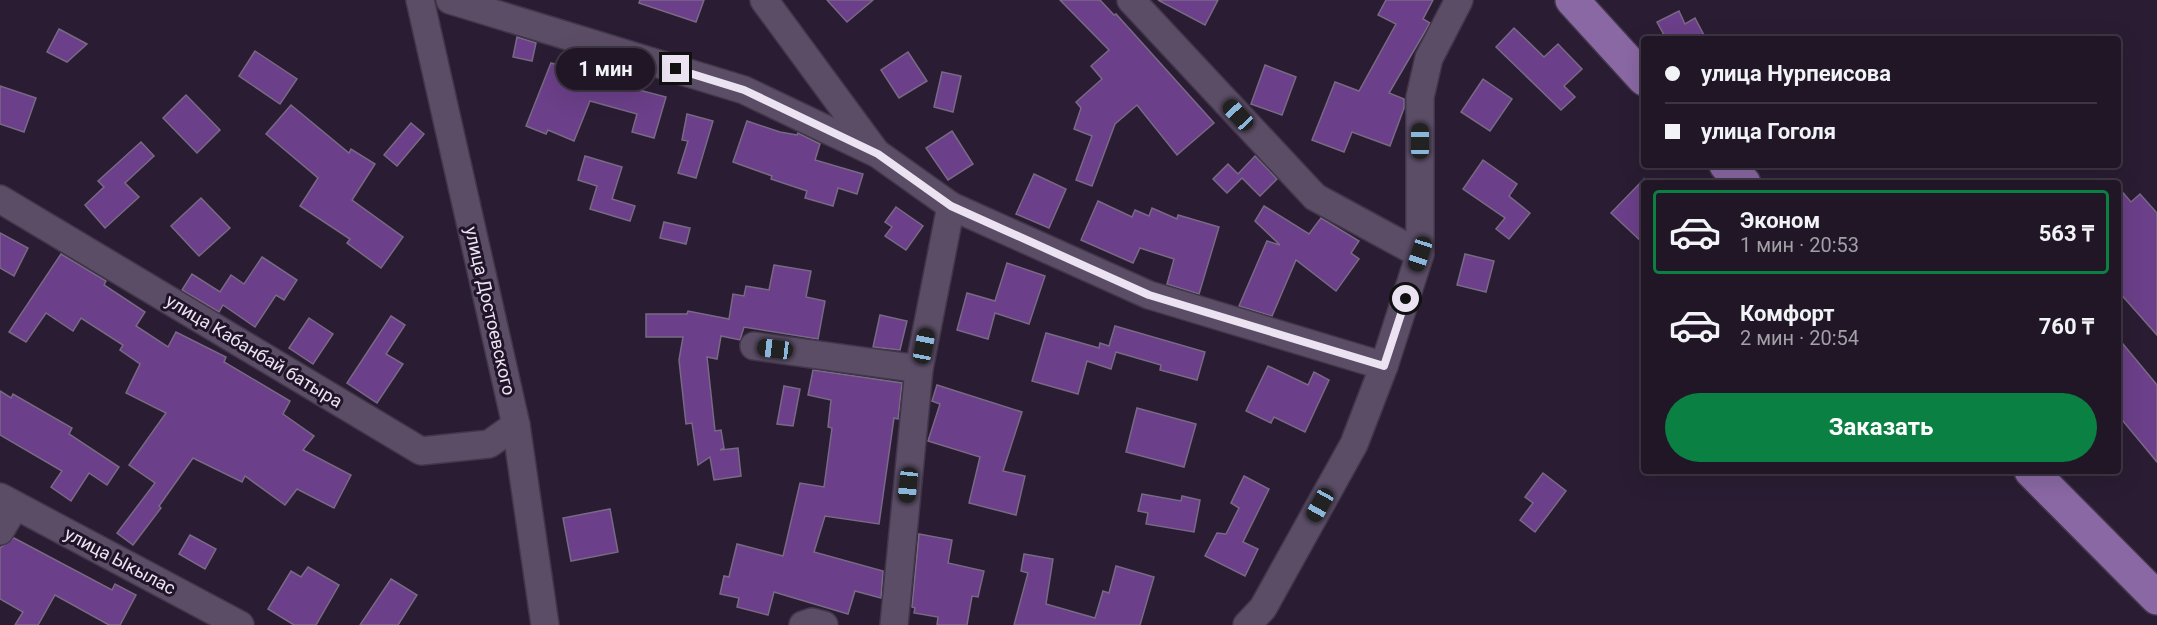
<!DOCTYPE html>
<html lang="ru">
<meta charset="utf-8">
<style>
body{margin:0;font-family:Roboto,sans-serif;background:#2d2332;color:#f1f3f6;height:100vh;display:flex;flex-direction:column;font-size:22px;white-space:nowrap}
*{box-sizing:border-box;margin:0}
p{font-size:20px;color:#a29fa7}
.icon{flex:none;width:33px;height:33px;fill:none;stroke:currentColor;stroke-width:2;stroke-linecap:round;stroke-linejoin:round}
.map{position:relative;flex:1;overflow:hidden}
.sheet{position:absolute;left:1641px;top:180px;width:480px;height:294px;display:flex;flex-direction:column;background:#201626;border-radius:6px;box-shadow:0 6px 24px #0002,0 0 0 2px #3d3543}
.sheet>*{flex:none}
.banner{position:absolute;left:1641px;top:36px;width:480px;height:132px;border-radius:6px;box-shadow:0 6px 24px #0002,0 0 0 2px #3d3543;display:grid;align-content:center;height:132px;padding:0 24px;background:#201626}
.end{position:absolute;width:27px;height:27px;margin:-14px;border:8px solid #ebe3f2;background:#111;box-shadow:0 0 0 3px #111}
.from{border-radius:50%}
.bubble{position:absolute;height:42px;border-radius:21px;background:#201626;box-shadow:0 6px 24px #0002,0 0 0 2px #3d3543;font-size:20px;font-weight:700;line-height:42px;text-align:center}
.car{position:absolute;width:18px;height:36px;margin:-18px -9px;border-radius:8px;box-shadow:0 0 4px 2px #0007;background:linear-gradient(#222 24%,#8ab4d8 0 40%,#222 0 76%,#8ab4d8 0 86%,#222 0)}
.banner b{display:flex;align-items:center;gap:21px;height:57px;font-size:22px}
.banner b+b{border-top:2px solid #3d3543}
.banner i{width:15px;height:15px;background:#f1f3f6}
ul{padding:10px 0 0;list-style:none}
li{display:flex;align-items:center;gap:18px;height:84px;margin:0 12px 9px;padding:0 12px;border:3px solid transparent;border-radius:6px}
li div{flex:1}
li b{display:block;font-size:22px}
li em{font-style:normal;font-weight:700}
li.active{border-color:#0b8043}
li>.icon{width:54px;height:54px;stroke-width:1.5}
.cta{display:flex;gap:12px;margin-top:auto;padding:12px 24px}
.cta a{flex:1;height:69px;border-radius:36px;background:#0b8043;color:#fff;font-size:24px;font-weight:700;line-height:69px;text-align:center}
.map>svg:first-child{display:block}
.building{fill:#6b3f89;stroke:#786984;stroke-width:1.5}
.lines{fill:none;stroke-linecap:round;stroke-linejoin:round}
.minor-casing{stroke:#42374a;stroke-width:30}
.major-casing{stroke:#42374a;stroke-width:36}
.minor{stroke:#5b4d66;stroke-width:27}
.major{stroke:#8a68a4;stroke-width:33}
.route{stroke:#ebe3f2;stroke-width:8}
.labels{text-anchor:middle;stroke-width:6;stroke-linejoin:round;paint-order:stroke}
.street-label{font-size:18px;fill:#ebe3f2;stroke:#201429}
</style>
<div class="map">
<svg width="2157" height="625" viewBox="0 0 2157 625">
<rect width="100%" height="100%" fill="#2a1d33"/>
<!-- building -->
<g class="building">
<polygon points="640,0 704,0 696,22 639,3"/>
<polygon points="827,0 873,0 847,22"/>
<polygon points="1060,0 1100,0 1114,15 1116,14 1214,123 1177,155 1137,105 1115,124 1092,186 1076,180 1092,136 1074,129 1081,108 1076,102 1102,79 1091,66 1109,50"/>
<polygon points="1158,0 1218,0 1205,25"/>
<polygon points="1386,0 1433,0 1423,19 1430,23 1389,93 1404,99 1404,108 1390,146 1352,132 1344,152 1312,140 1335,82 1359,91 1396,24 1378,15"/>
<polygon points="1679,11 1685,24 1695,18 1706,39 1655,39 1664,35 1657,22"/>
<polygon points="1514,28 1544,57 1558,44 1582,69 1564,86 1575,97 1561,110 1496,47"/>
<polygon points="59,29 87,44 67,62 47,52"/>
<polygon points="517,37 536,43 532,61 513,57"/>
<polygon points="255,51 297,79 280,104 239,76"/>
<polygon points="908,52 927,81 899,98 881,70"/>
<polygon points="551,63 640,86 639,90 666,97 654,138 632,132 637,114 590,101 574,141 548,130 546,134 526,126"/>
<polygon points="1265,65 1296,77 1282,115 1251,104"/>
<polygon points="942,72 961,76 953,112 934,107"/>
<polygon points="1483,79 1512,99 1490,131 1461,112"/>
<polygon points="0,86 36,98 24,132 0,124"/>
<polygon points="186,95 220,130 197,153 163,118"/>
<polygon points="291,105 349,153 351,149 375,164 352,200 403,237 381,268 347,243 350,239 300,206 318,178 266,134"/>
<polygon points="687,114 713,121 696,178 678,173 688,141 682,140"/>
<polygon points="747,121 780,132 797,135 798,133 820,144 815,160 863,174 857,194 838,188 833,206 805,198 807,191 771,179 772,176 733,162"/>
<polygon points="411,123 424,134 397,166 384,155"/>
<polygon points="952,131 973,164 948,180 926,148"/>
<polygon points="141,142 154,156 125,183 139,197 105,228 85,205 104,187 98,181"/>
<polygon points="585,156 622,167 612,199 635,206 630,221 590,209 597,186 578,180"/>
<polygon points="1255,156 1277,179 1260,196 1242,178 1227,193 1213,179 1228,164 1238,174"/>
<polygon points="1483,160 1517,184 1509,196 1530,213 1509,239 1496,229 1505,218 1463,189"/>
<polygon points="1034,174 1066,189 1049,228 1016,214"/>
<polygon points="1644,179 1644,244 1611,213"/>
<polygon points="2118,187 2131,202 2140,194 2157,213 2157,335 2118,291"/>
<polygon points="201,198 230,228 199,256 171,226"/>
<polygon points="1098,201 1132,217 1135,210 1149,216 1152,208 1177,219 1178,215 1219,227 1199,294 1167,284 1174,259 1140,248 1133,263 1081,240"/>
<polygon points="1264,206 1309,234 1321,218 1359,241 1351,253 1359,259 1336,291 1296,260 1272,316 1239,306 1267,241 1280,245 1255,221"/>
<polygon points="896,207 923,226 906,250 885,236 892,227 885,222"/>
<polygon points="664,222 690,228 686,244 660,238"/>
<polygon points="0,233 28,248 14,276 0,268"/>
<polygon points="61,254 106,281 104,285 145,312 136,326 168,347 176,332 226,357 224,362 290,401 283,414 314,436 303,450 351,475 334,508 297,489 285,505 245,476 242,482 193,458 159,506 161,508 133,545 117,533 155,483 129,465 166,413 126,393 140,364 120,350 123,345 81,318 73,331 46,313 26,342 9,332"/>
<polygon points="1465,254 1494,261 1486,292 1457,285"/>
<polygon points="262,257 297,280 284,300 276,295 255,327 223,305 219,312 182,290 192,274 220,292 231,275 244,284"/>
<polygon points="1007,263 1045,276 1029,324 995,313 988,339 957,330 967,293 995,301"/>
<polygon points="774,265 811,271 806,297 825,301 818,339 744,327 740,340 721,336 717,359 707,357 715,431 721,430 724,448 720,450 738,448 741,476 714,480 710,457 698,465 692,423 686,424 679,360 683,337 646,337 646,314 687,314 688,311 729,319 733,294 744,296 746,286 769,290"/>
<polygon points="880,315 907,321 900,350 873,347"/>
<polygon points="391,316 405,325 386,354 403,364 377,403 347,383"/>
<polygon points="309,318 333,334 313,364 289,348"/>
<polygon points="1115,326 1205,352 1197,380 1160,370 1161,365 1116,352 1111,369 1087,361 1078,394 1032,381 1046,333 1099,348 1100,343 1109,346"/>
<polygon points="2118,338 2157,385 2157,462 2118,415"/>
<polygon points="1268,366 1308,385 1314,372 1329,380 1305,432 1274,417 1271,423 1246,411"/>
<polygon points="813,370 902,383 898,419 894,418 879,524 825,516 814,552 883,571 881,598 855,591 848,614 774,592 768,615 737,607 739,598 720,594 724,576 729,577 737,544 783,556 800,483 824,487 832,428 828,427 831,400 808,395"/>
<polygon points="937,385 1022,412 1003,471 1025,476 1016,515 969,503 980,457 928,441 940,404 932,401"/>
<polygon points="784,386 800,389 793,426 777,424"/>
<polygon points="0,391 11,398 13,394 72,428 69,434 119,467 107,485 89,473 71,501 51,487 62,471 0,435"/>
<polygon points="1137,408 1196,424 1184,467 1126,452"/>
<polygon points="1543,473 1566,491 1535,532 1520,520 1533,503 1525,497"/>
<polygon points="1244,476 1269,489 1243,542 1258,549 1245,576 1205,556 1217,533 1226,534 1239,508 1231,503"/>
<polygon points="1142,494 1181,501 1182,496 1200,500 1194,532 1146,524 1148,513 1138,511"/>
<polygon points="610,509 618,552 571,561 563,518"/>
<polygon points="919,534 952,540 948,563 984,571 978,597 972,596 967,625 937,625 938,617 914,613 915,608 912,607"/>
<polygon points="190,535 216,549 205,569 179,554"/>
<polygon points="14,538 112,590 115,584 136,595 120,625 109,625 55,595 38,625 15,625 23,612 0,599 0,548"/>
<polygon points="1024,554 1053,559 1046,604 1095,618 1103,591 1109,593 1116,566 1154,577 1140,625 1014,625 1028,573 1021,571"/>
<polygon points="308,567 339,585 316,625 294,625 268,609 291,571 301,577"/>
<polygon points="391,579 417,595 398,625 360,625"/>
</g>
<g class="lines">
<defs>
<g id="minor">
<polyline points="420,0 516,425 545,625"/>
<polyline points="450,0 744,90 878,154 951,206 1149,295 1384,366"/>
<polyline points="764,0 875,151"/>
<polyline points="1131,0 1315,197 1420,254"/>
<polyline points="0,199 421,451 489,444 516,425"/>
<polyline points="754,346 919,369"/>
<polyline points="0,497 240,625"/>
<polyline points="0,531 15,506"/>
<polyline points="803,625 812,622 824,625"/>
<polyline points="894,625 919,369 951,206"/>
<polyline points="1247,625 1263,608 1354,444 1384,366 1420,254 1420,97 1429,58 1459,0"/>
</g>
<g id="major">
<polyline points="1572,0 1644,79"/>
<polyline points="1726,165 1744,183"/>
<polyline points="2031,471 2157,598"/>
</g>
</defs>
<!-- minor casing -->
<use href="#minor" class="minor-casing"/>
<!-- major casing -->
<use href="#major" class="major-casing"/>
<!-- minor -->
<use href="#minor" class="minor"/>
<!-- major -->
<use href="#major" class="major"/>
</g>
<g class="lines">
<!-- route -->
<polyline class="route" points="676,69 744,90 878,154 951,206 1149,295 1384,366 1406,299"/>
</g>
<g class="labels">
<!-- street labels -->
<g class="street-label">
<text transform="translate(490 311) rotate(77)" y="6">улица Достоевского</text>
<text transform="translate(254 351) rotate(31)" y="6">улица Кабанбай батыра</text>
<text transform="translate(120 561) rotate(28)" y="6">улица Ыкылас</text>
</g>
</g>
</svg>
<i class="end from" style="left:1406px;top:299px"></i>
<i class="end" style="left:676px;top:69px"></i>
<div class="bubble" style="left:556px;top:48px;width:99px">1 мин</div>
<i class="car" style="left:1238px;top:115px;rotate:317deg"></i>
<i class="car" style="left:1420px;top:141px;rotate:0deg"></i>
<i class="car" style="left:1420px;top:254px;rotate:198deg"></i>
<i class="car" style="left:924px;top:346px;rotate:11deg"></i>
<i class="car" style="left:775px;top:349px;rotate:277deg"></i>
<i class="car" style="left:908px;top:485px;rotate:186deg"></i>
<i class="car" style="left:1320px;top:505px;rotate:209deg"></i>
<div class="banner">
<b><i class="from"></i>улица Нурпеисова</b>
<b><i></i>улица Гоголя</b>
</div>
<section class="sheet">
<ul>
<li class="active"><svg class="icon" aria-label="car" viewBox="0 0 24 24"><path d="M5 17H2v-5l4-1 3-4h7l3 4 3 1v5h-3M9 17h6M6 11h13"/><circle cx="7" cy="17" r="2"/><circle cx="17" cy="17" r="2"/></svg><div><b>Эконом</b><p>1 мин · 20:53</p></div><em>563 ₸</em></li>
<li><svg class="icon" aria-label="car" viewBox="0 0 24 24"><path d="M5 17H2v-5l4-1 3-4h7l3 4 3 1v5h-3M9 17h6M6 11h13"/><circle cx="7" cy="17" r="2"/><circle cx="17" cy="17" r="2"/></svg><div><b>Комфорт</b><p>2 мин · 20:54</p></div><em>760 ₸</em></li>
</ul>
<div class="cta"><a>Заказать</a></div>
</section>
</div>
